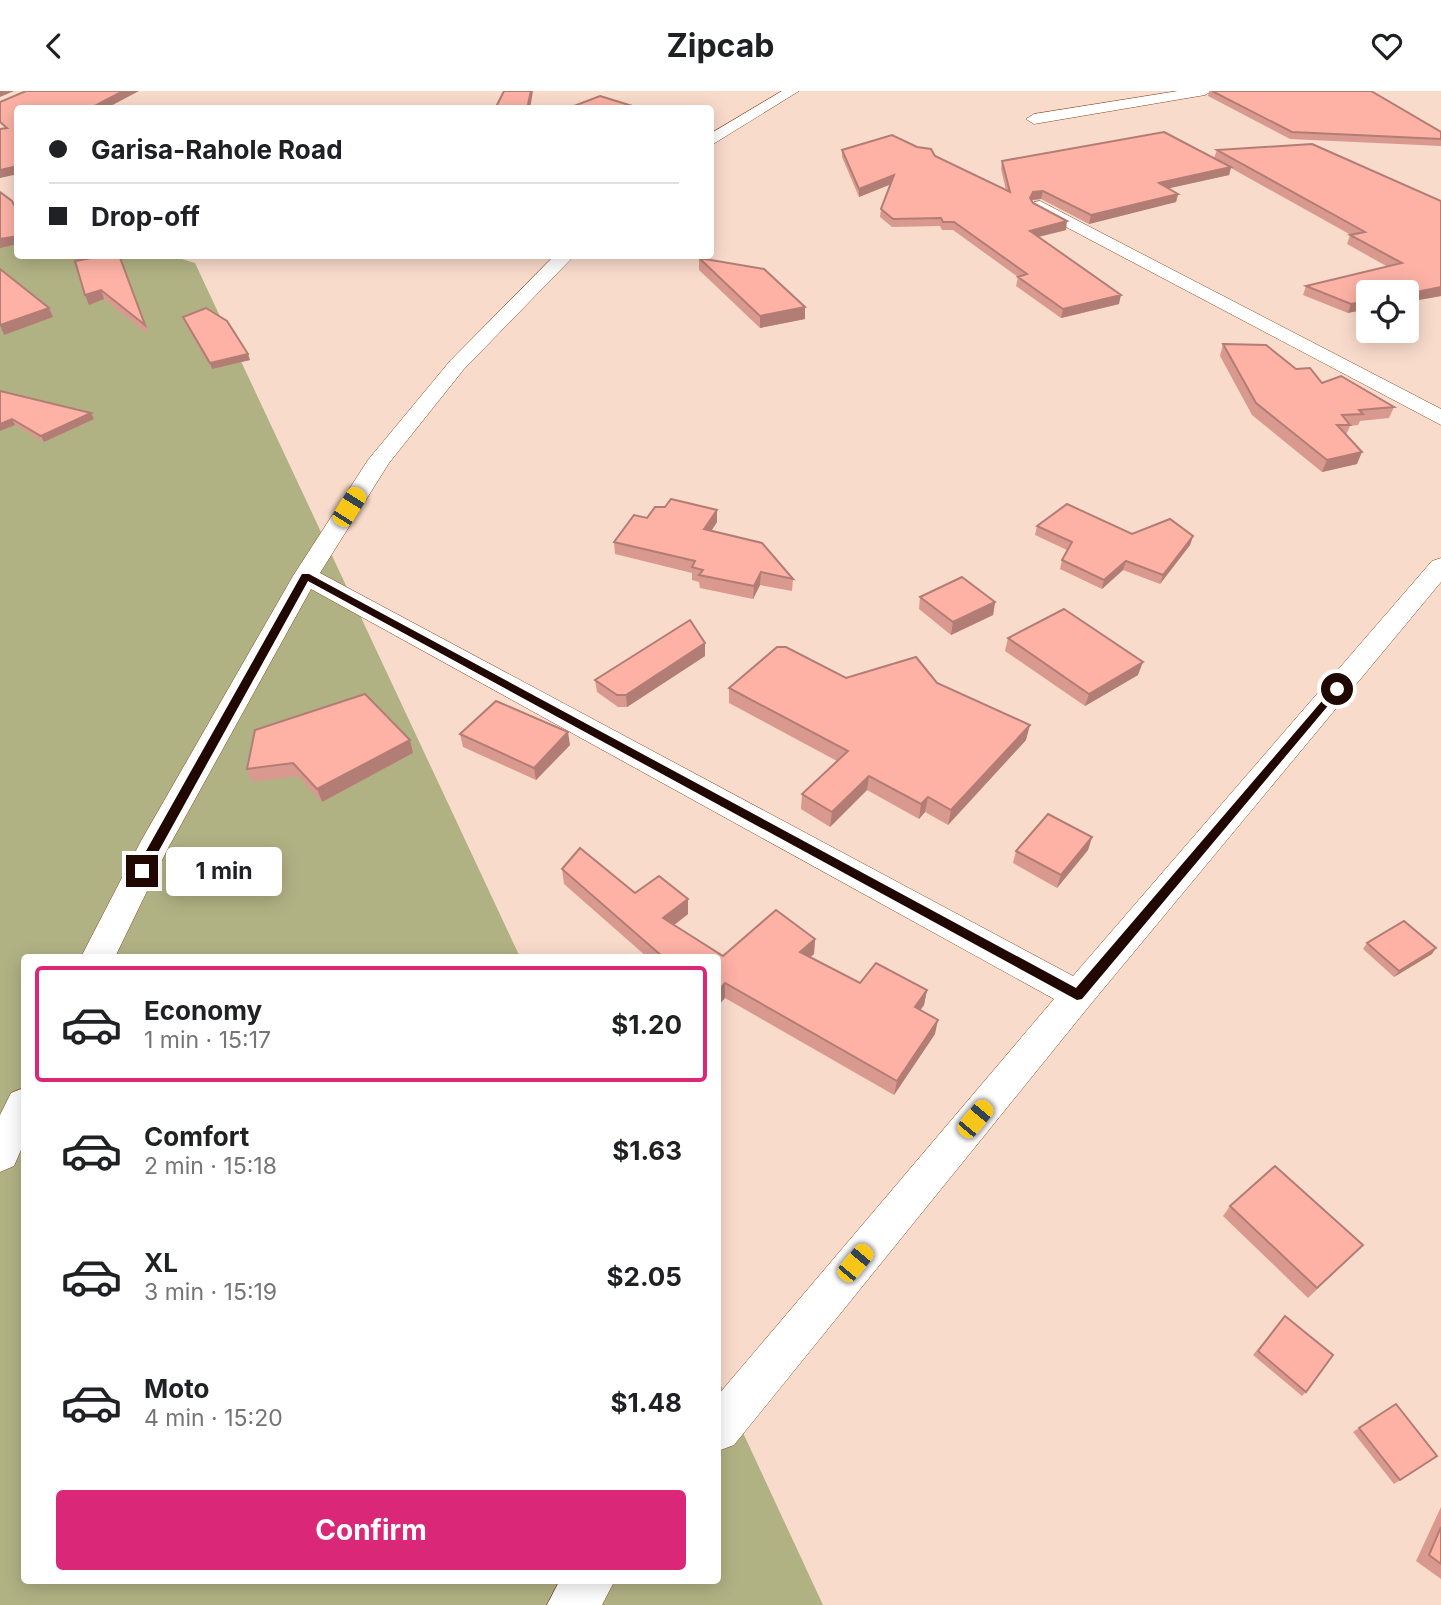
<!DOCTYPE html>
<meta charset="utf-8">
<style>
body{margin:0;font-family:Inter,sans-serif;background:#f2f2f2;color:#202124;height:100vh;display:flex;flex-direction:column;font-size:26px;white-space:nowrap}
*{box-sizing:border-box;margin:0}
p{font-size:23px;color:#757577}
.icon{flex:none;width:38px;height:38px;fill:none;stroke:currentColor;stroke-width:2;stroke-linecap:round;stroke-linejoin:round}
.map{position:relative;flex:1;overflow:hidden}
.panel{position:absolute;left:21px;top:863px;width:700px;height:630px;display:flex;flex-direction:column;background:#fff;border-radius:7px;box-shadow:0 4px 18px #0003}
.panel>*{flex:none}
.banner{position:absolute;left:14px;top:14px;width:700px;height:154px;border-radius:7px;box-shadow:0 4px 18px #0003;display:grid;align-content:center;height:154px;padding:0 35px;background:#fff}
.fabs{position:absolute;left:1356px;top:189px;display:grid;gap:14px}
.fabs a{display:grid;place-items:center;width:63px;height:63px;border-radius:7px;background:#fff;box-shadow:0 4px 18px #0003;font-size:35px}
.end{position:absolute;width:32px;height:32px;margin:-16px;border:9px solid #200700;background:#fff;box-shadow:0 0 0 4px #fff}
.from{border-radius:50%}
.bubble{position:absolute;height:49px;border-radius:7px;background:#fff;box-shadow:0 4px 18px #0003;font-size:23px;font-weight:700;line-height:49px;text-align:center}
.car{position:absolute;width:21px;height:42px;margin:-21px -10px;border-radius:9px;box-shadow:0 0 5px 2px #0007;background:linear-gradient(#f5c518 24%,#345 0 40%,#f5c518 0 76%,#345 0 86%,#f5c518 0)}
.banner b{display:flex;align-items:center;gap:24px;height:66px;font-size:26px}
.banner b+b{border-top:2px solid #e0e0e0}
.banner i{width:18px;height:18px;background:#202124}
ul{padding:12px 0 0;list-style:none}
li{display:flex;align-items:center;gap:21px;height:116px;margin:0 14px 10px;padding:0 21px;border:4px solid transparent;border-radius:7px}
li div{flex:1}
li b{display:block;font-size:26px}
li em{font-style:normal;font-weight:700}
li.current{border-color:#db2777}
li>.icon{width:63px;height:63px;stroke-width:1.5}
.button{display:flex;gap:14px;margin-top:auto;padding:14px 35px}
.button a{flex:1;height:80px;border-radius:7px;background:#db2777;color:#fff;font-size:28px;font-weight:700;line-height:80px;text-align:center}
header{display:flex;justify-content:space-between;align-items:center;height:91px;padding:0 35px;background:#fff;font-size:32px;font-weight:700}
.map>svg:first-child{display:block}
.green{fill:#b1b284}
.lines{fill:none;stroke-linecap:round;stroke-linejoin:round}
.minor-casing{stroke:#874720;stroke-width:1}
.minor{fill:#fff;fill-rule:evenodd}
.wall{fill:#da998f}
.shaded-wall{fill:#b27d74}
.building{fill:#feb2a6;stroke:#b27d74;stroke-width:2}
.route{fill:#200700}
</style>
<header><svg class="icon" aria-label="back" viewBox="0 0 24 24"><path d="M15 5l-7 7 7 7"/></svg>Zipcab<svg class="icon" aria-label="heart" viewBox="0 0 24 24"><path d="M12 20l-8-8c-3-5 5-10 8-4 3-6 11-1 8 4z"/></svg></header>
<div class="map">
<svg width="1441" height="1514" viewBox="0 0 1441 1514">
<rect width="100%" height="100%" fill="#f9dbcb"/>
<!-- green -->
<polygon class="green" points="0,117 17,122 18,164 168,164 195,172 520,866 24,866 24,1489 718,1489 718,1288 823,1514 0,1514"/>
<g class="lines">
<defs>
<g id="minor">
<polygon points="782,0 799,0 710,55 710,43"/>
<polygon points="1178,0 1212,0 1205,4 1034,33 1026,28 1034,23"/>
<polygon points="1040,110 1441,318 1441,334 1034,119 1031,115 1034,111"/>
<polygon points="555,164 575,164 464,278 389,372 320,482 1073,885 1432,470 1441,467 1441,491 1090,914 734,1354 718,1360 718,1304 1054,908 311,498 167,759 115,866 81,866 141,750 293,485 368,369 450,270"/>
<polygon points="24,997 24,1052 14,1075 0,1081 0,1024 11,1002"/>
<polygon points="560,1489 615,1489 602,1514 547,1514"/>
</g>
</defs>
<!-- minor casing -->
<use href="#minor" class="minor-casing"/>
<!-- minor -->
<use href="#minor" class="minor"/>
</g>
<!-- wall -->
<g class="wall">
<polygon points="1209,0 1371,0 1441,41 1441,55 1290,48 1208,5"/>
<polygon points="842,59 935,65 1006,99 1001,78 1002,70 1214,67 1217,59 1441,110 1441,205 1407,211 1407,201 1348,222 1303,204 1306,195 1388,176 1347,153 1350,144 1351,144 1231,77 1229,84 1169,97 1178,103 1176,111 1089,133 1041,108 1032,109 1033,112 1066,139 1039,146 1119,213 1061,227 1016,195 1018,186 953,139 942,139 940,135 892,136 880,126 881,118 891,93 859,106 842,66"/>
<polygon points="119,164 149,244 104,208 89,214 85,204"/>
<polygon points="699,167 805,216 805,228 760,237 699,179"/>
<polygon points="183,226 250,269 212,278 185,232"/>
<polygon points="1223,253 1296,278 1322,292 1394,316 1389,327 1360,330 1358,334 1350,335 1346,344 1357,373 1322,381 1252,324 1220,265"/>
<polygon points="0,300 91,322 94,328 44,351 15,334 0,340"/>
<polygon points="717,419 717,431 711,440 793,488 792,500 760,494 753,508 700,497 699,491 692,489 692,482 615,463 614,451 647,427"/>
<polygon points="1037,435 1132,443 1193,445 1190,454 1160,493 1123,479 1102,498 1060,478 1062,469 1067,459 1035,444"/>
<polygon points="920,506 995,511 993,524 951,544 919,518"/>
<polygon points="1008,547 1138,584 1085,615 1005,560"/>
<polygon points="705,565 627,616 618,616 597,601 595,589"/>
<polygon points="846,587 937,592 1026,649 948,734 925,721 919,728 867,699 830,736 801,718 802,703 837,670 729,612 729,597"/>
<polygon points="365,603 413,662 322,711 298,685 252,691 247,678"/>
<polygon points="460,643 570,654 536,689 463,656"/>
<polygon points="1092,746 1088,759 1057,797 1013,772 1016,760"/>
<polygon points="562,778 635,802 688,823 674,834 723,865 815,848 814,863 810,866 860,892 927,899 924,914 920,919 935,943 894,1004 725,907 718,866 647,866 564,793"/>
<polygon points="1367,852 1432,863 1394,886 1363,858"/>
<polygon points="1230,1115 1363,1154 1308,1207 1223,1125"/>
<polygon points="1285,1225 1306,1301 1302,1305 1253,1264"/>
<polygon points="1359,1337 1437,1365 1394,1393 1353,1341"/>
<polygon points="1441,1416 1441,1488 1416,1470"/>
</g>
<!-- shaded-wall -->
<g class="shaded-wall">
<polygon points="0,0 14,0 0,6"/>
<polygon points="123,0 139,0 105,18 89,18"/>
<polygon points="531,0 533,0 530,18 527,18"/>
<polygon points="18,75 18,83 0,87 0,79"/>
<polygon points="1231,76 1229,84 1157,100 1159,92"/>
<polygon points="894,84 894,92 859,106 859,98"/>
<polygon points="1043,100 1041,108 1032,109 1030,107 1033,101"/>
<polygon points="1178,103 1176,111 1089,133 1091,124"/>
<polygon points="1067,130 1066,139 1029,148 1030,140"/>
<polygon points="712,134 712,145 710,146 710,135"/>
<polygon points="18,145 18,153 0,157 0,148"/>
<polygon points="1441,196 1441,205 1407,211 1407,203"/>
<polygon points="101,199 104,208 89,214 85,204"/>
<polygon points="1121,204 1119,213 1061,227 1063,218"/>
<polygon points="1368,210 1368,218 1348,222 1351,213"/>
<polygon points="805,216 805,228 760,237 760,225"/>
<polygon points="49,217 53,226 4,244 0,234"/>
<polygon points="248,263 250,269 212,278 210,272"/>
<polygon points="91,322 94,328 44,351 41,345"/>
<polygon points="12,328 15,334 0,340 0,333"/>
<polygon points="1362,361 1357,373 1322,381 1327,369"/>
<polygon points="717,419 717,431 704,451 704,438"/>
<polygon points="1193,445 1190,454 1160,493 1163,484"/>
<polygon points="1126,470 1123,479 1102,498 1104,489"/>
<polygon points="761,481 760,494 753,508 754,495"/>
<polygon points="995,511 993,524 951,544 953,531"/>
<polygon points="705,552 705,565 627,616 626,604"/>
<polygon points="1143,571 1138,584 1085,615 1089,603"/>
<polygon points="1030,634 1026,649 948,734 951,719"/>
<polygon points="568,641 570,654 536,689 534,677"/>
<polygon points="410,649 413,662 322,711 317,698"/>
<polygon points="869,685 867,699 830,736 832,721"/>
<polygon points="928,706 925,721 919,728 921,713"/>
<polygon points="1092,746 1088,759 1057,797 1061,784"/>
<polygon points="688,808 688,823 664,842 663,827"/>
<polygon points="815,848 814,863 799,876 800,861"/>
<polygon points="1436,857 1432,863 1394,886 1399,880"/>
<polygon points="725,892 725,907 718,915 718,900"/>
<polygon points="927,899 924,914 912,931 915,916"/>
<polygon points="938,929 935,943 894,1004 897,990"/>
</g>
<!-- building -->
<g class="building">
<polygon points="26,0 123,0 89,18 18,18 18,75 0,79 0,38 7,37 0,31 0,11"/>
<polygon points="504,0 531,0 527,18 495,18"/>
<polygon points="1212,0 1371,0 1441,41 1441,48 1292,41"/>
<polygon points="600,5 642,18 566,18"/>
<polygon points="1164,41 1231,76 1159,92 1178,103 1091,124 1043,100 1033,101 1030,107 1033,112 1067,130 1030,140 1121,204 1063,218 1018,186 1027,183 954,131 943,131 941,127 893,128 881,118 894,84 859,98 842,59 892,44 917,56 931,58 935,65 1010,101 1002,70"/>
<polygon points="1312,53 1441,110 1441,196 1407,203 1407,201 1368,201 1368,210 1351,213 1306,195 1402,172 1350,144 1365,141 1217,59"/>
<polygon points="0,101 12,110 18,121 18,145 0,148"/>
<polygon points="108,164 119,164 145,234 101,199 85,204 75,170"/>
<polygon points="699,167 764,178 805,216 760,225"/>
<polygon points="0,178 49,217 0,234"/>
<polygon points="206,217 227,230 248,263 210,272 183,226"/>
<polygon points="1223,253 1266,254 1296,278 1310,277 1322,292 1341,285 1394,316 1359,319 1363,323 1342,324 1350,334 1337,334 1362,361 1327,369 1256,312"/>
<polygon points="0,300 91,322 41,345 12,328 0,333"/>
<polygon points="671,408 717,419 704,438 762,452 793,488 761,481 754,495 699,484 703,479 692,476 695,470 614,451 634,424 647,427 655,416 665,416"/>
<polygon points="1067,413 1132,443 1170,428 1193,445 1163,484 1126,470 1104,489 1062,469 1072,451 1037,435"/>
<polygon points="962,486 995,511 953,531 920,506"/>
<polygon points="1064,518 1143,571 1089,603 1008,547"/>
<polygon points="690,529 705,552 626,604 617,604 595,589"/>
<polygon points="777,556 786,556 846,587 916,566 937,592 1030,634 951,719 928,706 921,713 869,685 832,721 802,703 848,660 729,597"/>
<polygon points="365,603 410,649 317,698 293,672 247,678 255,639"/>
<polygon points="496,610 568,641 534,677 460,643"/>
<polygon points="1048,723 1092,746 1061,784 1016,760"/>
<polygon points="580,757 635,802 659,785 688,808 663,827 723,865 776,819 815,848 800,861 860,892 876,872 927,899 915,916 938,929 897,990 725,892 718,900 718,866 663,866 562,778"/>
<polygon points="1404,830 1436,857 1399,880 1367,852"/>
<polygon points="1275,1075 1363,1154 1317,1197 1230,1115"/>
<polygon points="1285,1225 1333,1264 1306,1301 1258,1260"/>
<polygon points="1396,1313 1437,1365 1400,1389 1359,1337"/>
<polygon points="1441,1436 1441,1473 1429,1464"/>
</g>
<!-- route -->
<polygon class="route" points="302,483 309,483 1076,897 1334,596 1342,598 1082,908 1077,909 308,490 146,783 137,783 137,776"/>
</svg>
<div class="fabs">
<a><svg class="icon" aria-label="locate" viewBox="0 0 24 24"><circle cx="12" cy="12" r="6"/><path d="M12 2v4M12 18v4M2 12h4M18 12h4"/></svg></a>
</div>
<i class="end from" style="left:1337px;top:598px"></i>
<i class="end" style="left:142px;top:780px"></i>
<div class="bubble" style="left:166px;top:756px;width:116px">1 min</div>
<i class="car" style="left:349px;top:416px;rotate:32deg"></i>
<i class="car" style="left:975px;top:1028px;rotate:40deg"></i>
<i class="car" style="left:855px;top:1172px;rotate:40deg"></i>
<div class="banner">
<b><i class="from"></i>Garisa-Rahole Road</b>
<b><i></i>Drop-off</b>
</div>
<section class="panel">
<ul>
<li class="current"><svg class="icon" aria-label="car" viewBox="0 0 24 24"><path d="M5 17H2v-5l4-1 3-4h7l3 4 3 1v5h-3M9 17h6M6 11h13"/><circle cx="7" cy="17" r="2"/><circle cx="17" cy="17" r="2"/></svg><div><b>Economy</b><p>1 min · 15:17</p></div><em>$1.20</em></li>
<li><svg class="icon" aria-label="car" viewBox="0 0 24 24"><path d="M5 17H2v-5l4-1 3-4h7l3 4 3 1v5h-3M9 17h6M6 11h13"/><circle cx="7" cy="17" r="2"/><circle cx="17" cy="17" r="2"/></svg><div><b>Comfort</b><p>2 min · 15:18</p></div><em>$1.63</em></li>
<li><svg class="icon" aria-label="car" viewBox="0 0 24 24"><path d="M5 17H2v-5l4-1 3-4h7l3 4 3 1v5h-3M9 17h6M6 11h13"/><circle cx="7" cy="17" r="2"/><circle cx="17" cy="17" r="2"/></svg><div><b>XL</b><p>3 min · 15:19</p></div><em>$2.05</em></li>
<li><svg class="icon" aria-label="car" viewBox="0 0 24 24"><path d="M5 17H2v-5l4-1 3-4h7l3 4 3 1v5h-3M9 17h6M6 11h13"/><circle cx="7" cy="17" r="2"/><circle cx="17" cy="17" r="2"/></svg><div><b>Moto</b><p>4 min · 15:20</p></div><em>$1.48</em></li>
</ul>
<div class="button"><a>Confirm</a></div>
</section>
</div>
